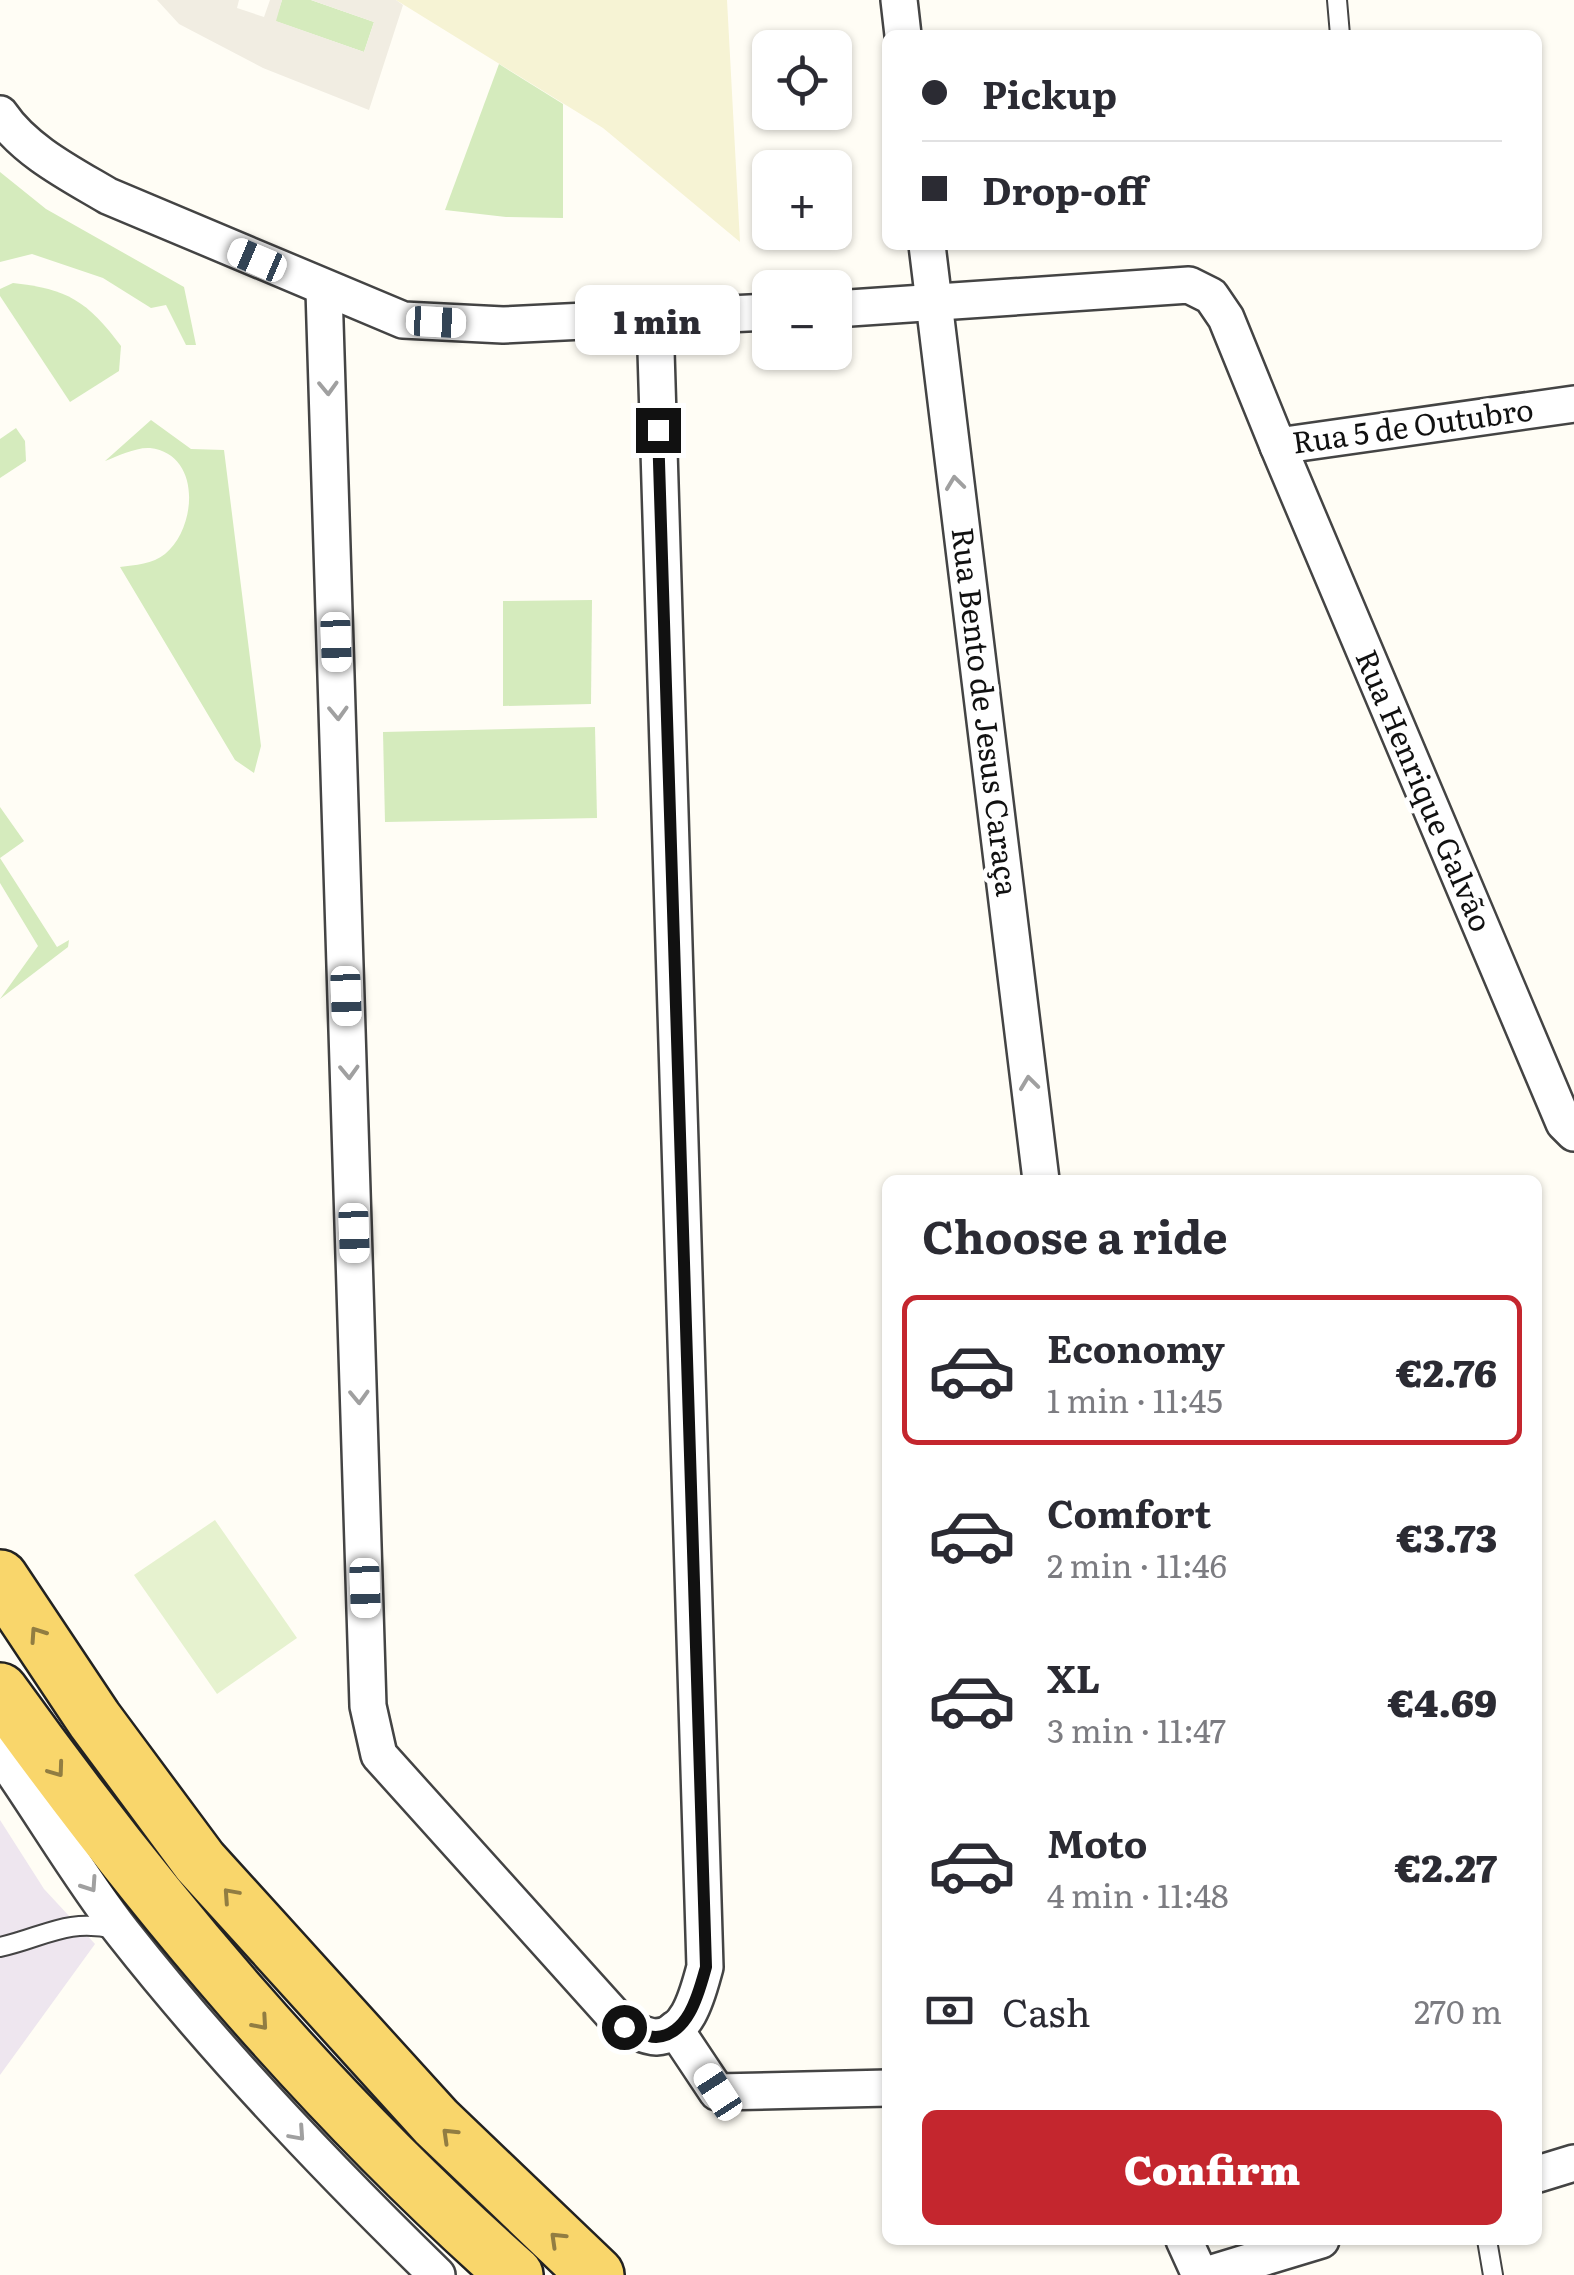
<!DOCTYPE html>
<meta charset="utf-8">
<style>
body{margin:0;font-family:Literata,serif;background:#f7f7f7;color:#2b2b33;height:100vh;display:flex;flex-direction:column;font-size:38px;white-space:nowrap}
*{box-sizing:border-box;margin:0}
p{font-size:32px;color:#7c7c81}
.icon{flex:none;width:55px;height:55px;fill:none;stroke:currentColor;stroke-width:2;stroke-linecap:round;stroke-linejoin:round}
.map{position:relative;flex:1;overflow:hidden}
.sheet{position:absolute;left:882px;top:1175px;width:660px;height:1070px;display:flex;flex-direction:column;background:#fff;border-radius:15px;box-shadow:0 2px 8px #0004}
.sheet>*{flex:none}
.guide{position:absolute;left:882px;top:30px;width:660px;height:220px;border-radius:15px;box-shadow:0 2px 8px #0004;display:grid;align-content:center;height:220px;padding:0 40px;background:#fff}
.controls{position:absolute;left:752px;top:30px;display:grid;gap:20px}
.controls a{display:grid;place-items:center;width:100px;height:100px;border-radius:15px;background:#fff;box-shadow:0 2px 8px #0004;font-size:50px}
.end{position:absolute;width:45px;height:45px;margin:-22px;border:12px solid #111;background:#fff;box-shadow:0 0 0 5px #fff}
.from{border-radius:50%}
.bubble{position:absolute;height:70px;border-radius:15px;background:#fff;box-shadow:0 2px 8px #0004;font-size:32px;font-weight:800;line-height:70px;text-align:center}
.car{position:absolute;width:30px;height:60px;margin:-30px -15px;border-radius:12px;box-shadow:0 0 8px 2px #0007;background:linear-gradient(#fff 24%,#345 0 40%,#fff 0 76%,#345 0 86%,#fff 0)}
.guide b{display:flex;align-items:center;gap:35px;height:95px;font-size:38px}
.guide b+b{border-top:2px solid #e1e1e2}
.guide i{width:25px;height:25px;background:#2b2b33}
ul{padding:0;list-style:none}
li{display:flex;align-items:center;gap:30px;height:150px;margin:0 20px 15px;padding:0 20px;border:5px solid transparent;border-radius:15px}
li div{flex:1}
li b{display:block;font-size:38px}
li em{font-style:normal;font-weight:800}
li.active{border-color:#c4262e}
li>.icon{width:90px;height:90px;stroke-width:1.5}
h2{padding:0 40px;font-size:45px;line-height:120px}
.pay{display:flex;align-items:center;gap:25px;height:110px;padding:0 40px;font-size:38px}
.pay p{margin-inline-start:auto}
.primary-button{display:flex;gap:20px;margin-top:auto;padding:20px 40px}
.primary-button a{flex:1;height:115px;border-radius:15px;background:#c4262e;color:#fff;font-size:40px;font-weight:800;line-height:115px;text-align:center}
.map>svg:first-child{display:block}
.industrial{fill:#eee6ef}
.farmland{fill:#f6f3d4}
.green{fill:#d5ebbd}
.pitch{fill:#e6f2cf}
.plaza{fill:#f1ede2}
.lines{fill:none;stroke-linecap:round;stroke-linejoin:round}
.service-casing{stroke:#444;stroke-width:22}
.minor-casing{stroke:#444;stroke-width:40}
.primary-casing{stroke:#222;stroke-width:60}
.service{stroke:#fff;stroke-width:18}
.minor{stroke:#fff;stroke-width:35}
.primary{stroke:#f9d66b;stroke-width:55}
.oneway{stroke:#a0a0a0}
.oneway2{stroke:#917d42}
.route{stroke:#111;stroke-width:12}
.labels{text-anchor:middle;stroke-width:10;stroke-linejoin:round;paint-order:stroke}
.street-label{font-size:30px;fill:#111;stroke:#fff}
</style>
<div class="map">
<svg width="1574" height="2275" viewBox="0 0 1574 2275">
<rect width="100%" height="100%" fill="#fffdf5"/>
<!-- industrial -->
<polygon class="industrial" points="0,1820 44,1889 95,1944 0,2075"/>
<!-- farmland -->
<polygon class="farmland" points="396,0 727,0 740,242 603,128"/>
<!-- green -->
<g class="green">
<polygon points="282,0 311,0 374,22 364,52 275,21"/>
<polygon points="499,64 563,104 563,218 506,217 445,210"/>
<polygon points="0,172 46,209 184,287 196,345 186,345 166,305 151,308 103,278 32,254 0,262"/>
<path d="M13,283C68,289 87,301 121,346L119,371L70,402L0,296V289Z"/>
<path d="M151,420L191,449L224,450L261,746L254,773L235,760L120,567C135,565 153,564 165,554C197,528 202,454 150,448C136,447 118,456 105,461Z"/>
<polygon points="16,428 25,441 26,461 0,478 0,439"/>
<polygon points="592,600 591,704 503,706 503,601"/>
<polygon points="595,727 597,818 385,822 383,732"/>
<polygon points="0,807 24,841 0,858 57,947 69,940 68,947 0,999 38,946 0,883"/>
</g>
<!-- pitch -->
<polygon class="pitch" points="215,1520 297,1638 217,1694 134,1575"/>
<!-- plaza -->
<polygon class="plaza" points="157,0 239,0 237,8 264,17 270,0 282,0 276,21 364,52 374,22 311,0 396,0 403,5 369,110 263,68 179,24"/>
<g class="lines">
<defs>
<g id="service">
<polyline points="1337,0 1340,35"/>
<path d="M0,1947C45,1937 66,1918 115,1929"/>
<polyline points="1487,2240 1493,2275"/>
</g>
<g id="minor">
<polyline points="899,0 903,35"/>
<path d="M0,114C25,151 71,174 108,196L403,320L503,325L770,312"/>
<polyline points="927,245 1041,1180"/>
<path d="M324,290L368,1706L379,1755L624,2027C633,2030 647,2037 656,2037C689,2035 698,1992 705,1967L655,318"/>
<polyline points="835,309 1189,285 1211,296 1226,318 1278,446 1574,404"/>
<polyline points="1278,446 1564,1123 1574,1133"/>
<path d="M0,1744L12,1770C49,1824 83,1882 123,1933C219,2055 326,2167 437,2275"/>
<polyline points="675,2029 717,2092 888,2088"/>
<polyline points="1538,2174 1574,2163"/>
<polyline points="1184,2240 1200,2275"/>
<polyline points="1206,2275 1321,2240"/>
</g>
<g id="primary">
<polyline points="0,1578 94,1719 200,1862 436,2122 596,2275"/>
<path d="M0,1691C153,1904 319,2101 515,2275"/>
</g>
</defs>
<!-- service casing -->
<use href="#service" class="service-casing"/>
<!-- minor casing -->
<use href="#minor" class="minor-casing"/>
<!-- primary casing -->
<use href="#primary" class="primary-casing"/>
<!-- service -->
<use href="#service" class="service"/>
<!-- minor -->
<use href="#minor" class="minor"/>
<!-- primary -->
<use href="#primary" class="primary"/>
</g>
<!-- one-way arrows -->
<defs><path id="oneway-chevron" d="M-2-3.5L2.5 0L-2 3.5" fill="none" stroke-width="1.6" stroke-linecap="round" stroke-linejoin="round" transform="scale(2.5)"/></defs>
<g class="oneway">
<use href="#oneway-chevron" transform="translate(328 388) rotate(88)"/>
<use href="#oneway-chevron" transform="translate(955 483) rotate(-97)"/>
<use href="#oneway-chevron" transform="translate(338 713) rotate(88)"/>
<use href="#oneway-chevron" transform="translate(349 1072) rotate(88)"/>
<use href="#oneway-chevron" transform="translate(1029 1083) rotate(-97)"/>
<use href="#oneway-chevron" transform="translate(359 1397) rotate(88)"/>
<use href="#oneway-chevron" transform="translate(90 1885) rotate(56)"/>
<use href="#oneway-chevron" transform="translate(298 2134) rotate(48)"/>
</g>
<g class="oneway2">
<use href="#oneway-chevron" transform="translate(37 1634) rotate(-124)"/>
<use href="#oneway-chevron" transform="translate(57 1770) rotate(54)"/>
<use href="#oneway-chevron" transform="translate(230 1895) rotate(-132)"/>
<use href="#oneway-chevron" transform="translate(261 2023) rotate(49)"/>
<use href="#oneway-chevron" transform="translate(449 2135) rotate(-136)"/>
<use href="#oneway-chevron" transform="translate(557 2239) rotate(-136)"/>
</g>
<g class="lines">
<!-- route -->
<path class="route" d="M624,2027C633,2030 647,2037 656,2037C689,2035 699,1992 706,1967L658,430"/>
</g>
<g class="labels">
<!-- street labels -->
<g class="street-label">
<text transform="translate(1413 427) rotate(-8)" y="10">Rua 5 de Outubro</text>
<text transform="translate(984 712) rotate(83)" y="10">Rua Bento de Jesus Caraça</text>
<text transform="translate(1423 791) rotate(67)" y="10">Rua Henrique Galvão</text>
</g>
</g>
</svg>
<div class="controls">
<a><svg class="icon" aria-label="locate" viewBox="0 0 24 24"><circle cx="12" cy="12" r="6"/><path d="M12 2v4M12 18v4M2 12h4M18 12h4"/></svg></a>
<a>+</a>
<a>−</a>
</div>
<i class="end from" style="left:624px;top:2027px"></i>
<i class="end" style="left:658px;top:430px"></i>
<div class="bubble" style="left:575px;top:285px;width:165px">1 min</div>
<i class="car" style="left:257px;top:260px;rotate:293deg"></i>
<i class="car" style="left:436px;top:322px;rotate:93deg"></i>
<i class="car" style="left:336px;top:642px;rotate:178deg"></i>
<i class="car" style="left:346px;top:996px;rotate:178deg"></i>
<i class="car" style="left:354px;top:1233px;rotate:178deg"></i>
<i class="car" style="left:365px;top:1588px;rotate:178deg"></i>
<i class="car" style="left:718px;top:2092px;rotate:327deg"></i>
<div class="guide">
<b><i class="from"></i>Pickup</b>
<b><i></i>Drop-off</b>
</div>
<section class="sheet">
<h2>Choose a ride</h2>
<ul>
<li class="active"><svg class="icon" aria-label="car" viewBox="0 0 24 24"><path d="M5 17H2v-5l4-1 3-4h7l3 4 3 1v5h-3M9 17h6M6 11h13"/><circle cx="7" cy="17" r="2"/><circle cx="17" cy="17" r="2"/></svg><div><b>Economy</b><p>1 min · 11:45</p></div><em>€2.76</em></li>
<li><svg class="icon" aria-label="car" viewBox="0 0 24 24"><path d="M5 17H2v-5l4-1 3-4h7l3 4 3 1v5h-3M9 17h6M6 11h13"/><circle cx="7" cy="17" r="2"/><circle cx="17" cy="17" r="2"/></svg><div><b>Comfort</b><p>2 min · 11:46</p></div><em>€3.73</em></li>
<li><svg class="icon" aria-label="car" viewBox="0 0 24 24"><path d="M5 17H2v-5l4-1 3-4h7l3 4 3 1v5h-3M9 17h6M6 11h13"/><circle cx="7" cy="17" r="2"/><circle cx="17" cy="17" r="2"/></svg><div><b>XL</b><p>3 min · 11:47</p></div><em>€4.69</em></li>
<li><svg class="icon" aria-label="car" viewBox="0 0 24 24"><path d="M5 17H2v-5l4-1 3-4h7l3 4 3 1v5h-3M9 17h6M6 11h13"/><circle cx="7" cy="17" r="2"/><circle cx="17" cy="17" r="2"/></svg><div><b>Moto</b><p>4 min · 11:48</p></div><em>€2.27</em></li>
</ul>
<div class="pay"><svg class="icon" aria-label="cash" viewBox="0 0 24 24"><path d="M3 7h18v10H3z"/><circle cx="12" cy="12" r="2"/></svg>Cash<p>270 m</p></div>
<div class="primary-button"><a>Confirm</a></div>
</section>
</div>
